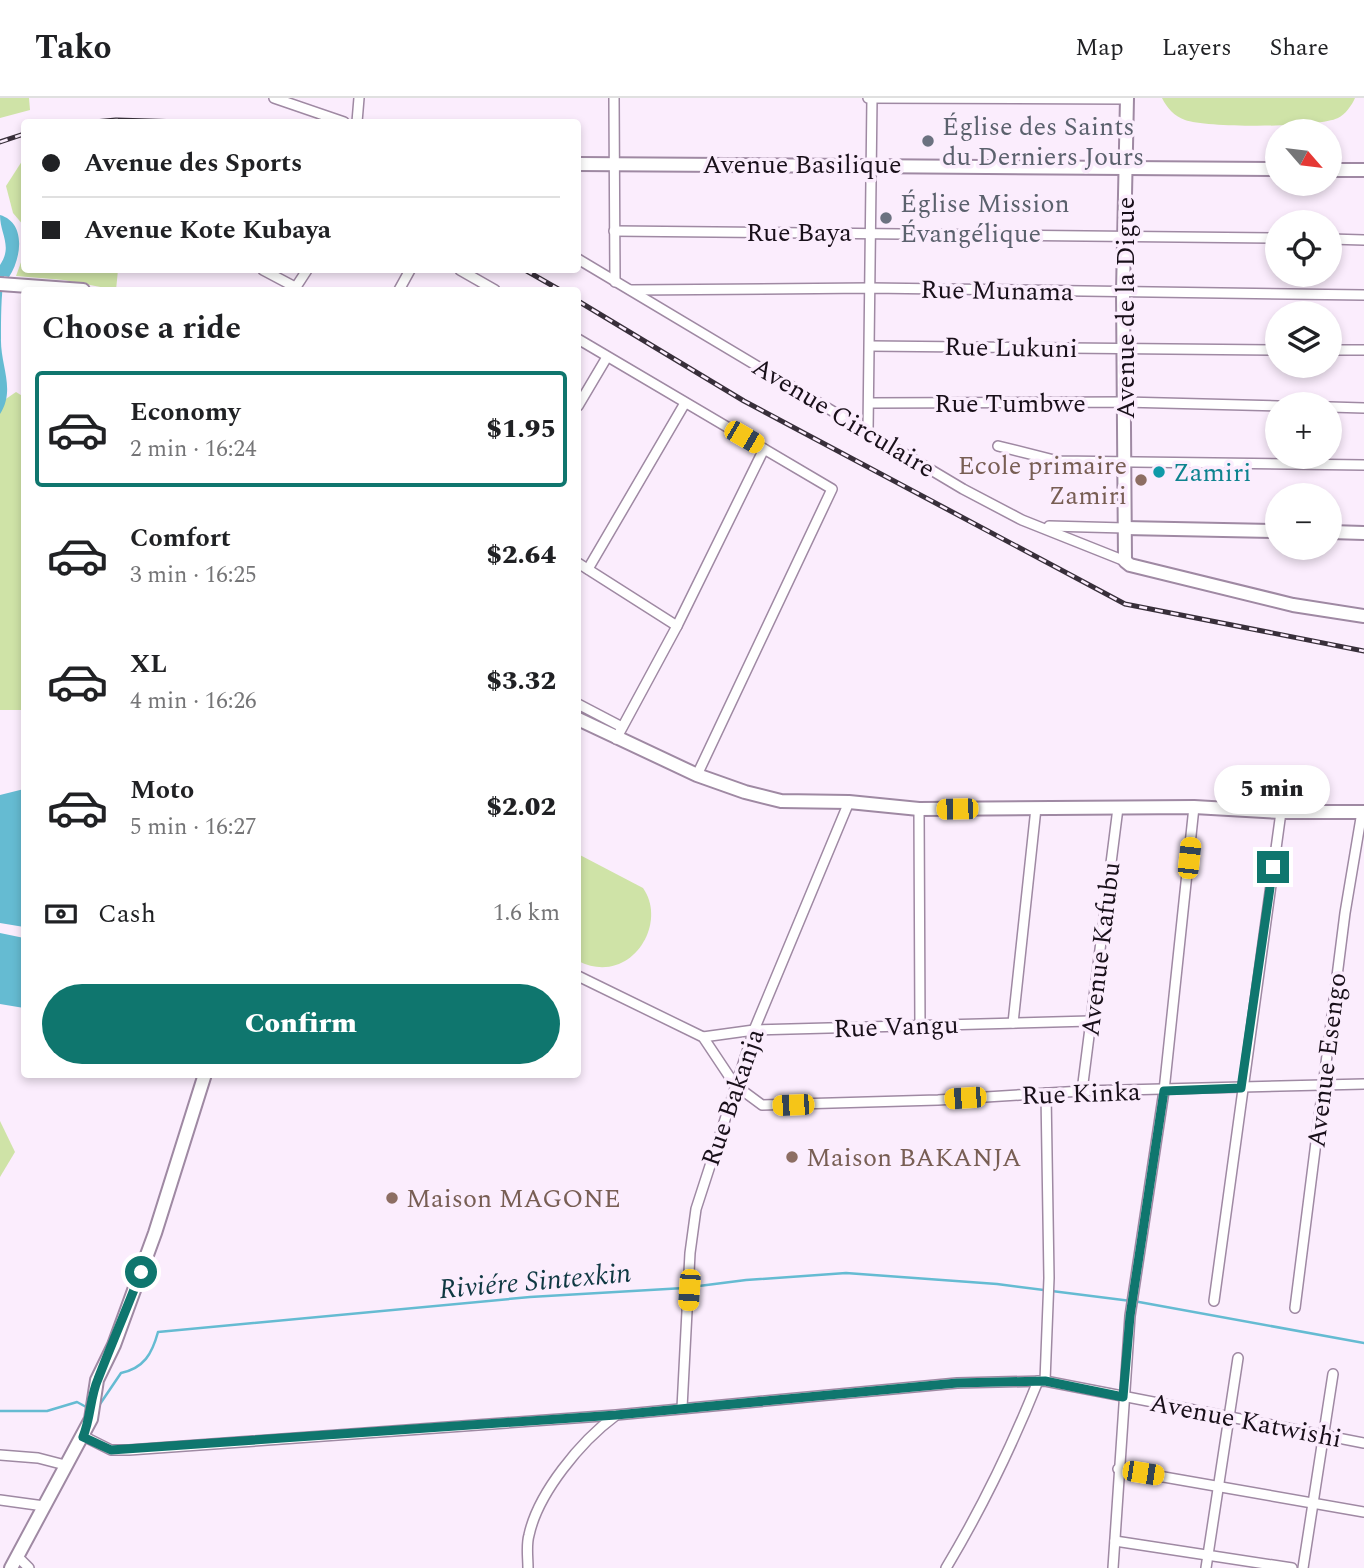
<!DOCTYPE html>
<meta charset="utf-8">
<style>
body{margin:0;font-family:Spectral,serif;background:#f6f6f6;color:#202124;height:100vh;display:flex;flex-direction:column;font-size:26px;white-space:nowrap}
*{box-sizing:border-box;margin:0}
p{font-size:23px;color:#757577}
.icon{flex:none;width:38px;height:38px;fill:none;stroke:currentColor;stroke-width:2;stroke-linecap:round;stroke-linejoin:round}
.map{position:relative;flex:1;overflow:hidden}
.drawer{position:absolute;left:21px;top:189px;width:560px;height:791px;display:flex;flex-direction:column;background:#fff;border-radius:7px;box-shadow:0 4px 10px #0003}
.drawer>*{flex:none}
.hud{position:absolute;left:21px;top:21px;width:560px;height:154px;border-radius:7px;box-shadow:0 4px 10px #0003;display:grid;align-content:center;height:154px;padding:0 21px;background:#fff}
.needle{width:46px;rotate:118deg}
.buttons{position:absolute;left:1265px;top:21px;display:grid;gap:14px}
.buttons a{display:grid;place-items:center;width:77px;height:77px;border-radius:50%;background:#fff;box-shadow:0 4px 10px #0003;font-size:35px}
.end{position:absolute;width:32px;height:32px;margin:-16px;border:9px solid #0f766e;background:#fff;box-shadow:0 0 0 4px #fff}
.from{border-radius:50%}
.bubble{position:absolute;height:49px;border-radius:24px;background:#fff;box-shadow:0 4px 10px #0003;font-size:23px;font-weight:800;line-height:49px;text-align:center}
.car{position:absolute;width:21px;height:42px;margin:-21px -10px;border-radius:9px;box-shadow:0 0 5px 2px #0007;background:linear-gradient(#f5c518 24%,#345 0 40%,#f5c518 0 76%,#345 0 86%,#f5c518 0)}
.hud b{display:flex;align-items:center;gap:24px;height:66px;font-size:26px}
.hud b+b{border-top:2px solid #e0e0e0}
.hud i{width:18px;height:18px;background:#202124}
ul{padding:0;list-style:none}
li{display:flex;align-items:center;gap:21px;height:116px;margin:0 14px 10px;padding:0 7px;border:4px solid transparent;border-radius:7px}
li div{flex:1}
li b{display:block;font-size:26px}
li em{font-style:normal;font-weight:800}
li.current{border-color:#0f766e}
li>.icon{width:63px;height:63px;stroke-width:1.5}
h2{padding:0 21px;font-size:32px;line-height:84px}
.pay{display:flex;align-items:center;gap:18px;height:77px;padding:0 21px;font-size:26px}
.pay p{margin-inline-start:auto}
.primary-button{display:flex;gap:14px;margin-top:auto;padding:14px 21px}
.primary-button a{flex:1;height:80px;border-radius:42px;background:#0f766e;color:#fff;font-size:28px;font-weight:800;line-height:80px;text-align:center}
header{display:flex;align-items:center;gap:42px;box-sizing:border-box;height:98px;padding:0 35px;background:#fff;border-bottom:2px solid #e0e0e0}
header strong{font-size:33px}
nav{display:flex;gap:38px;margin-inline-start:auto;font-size:24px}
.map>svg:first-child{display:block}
.green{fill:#cfe3a7}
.water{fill:#65bbd2}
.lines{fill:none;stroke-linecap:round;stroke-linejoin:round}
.stream{stroke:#65bbd2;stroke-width:2.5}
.street-casing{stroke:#9f89a3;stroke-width:12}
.secondary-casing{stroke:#9f89a3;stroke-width:16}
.street{stroke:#fff;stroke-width:9}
.secondary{stroke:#fff;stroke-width:12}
.rail-casing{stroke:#382f3a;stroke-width:5}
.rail{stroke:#fbedfd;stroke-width:2.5;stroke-dasharray:8;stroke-linecap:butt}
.route{stroke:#0f766e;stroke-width:9}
.worship-dot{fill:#6b7280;stroke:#fbedfd;stroke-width:2.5}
.culture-dot{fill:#0f9aa8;stroke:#fbedfd;stroke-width:2.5}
.education-dot{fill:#8d6e63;stroke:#fbedfd;stroke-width:2.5}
.labels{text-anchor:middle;stroke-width:7;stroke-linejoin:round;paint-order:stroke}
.worship-label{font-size:26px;fill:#5b616d;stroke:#fbedfd;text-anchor:start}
.street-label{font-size:26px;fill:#19101a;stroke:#fbedfd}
.education-label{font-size:26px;fill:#785e54;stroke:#fbedfd;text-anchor:start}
.culture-label{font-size:26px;fill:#0d838f;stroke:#fbedfd;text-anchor:start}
.water-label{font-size:28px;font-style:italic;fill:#0f3842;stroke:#fbedfd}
</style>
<header>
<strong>Tako</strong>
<nav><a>Map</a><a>Layers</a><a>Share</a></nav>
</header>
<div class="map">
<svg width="1364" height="1470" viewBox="0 0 1364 1470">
<rect width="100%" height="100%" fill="#fbedfd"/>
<!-- green -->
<g class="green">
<polygon points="0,0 29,0 30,12 0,20"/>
<path d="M1162,0H1355C1352,7 1345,17 1338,20C1317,30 1208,30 1185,22C1174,18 1167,10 1162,0Z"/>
<polygon points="24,60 24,128 13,115 6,88"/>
<polygon points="24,156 24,172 118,172 116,192 64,182 16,178"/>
<polygon points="16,294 24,299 24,612 0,612 0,305"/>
<path d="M578,756L643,790C669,827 629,889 578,863Z"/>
<polygon points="0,1023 15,1054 0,1079"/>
</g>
<!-- water -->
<g class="water">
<path d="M0,117C27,125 21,161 9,179L4,178C1,199 1,220 1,240C0,267 16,291 0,316V167C13,148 0,136 0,117Z"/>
<polygon points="24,691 24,829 0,825 0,697"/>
<polygon points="0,835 24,840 24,910 0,906"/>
</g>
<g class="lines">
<!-- stream -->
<g class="stream">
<polyline points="691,1189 746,1182 846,1175 997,1186 1139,1204 1364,1245"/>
<path d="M98,1309L121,1275C144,1270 152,1256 158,1234L530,1199L684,1190"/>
<polyline points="0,1313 47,1313 77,1304 88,1310"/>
</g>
<defs>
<g id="street">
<polyline points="274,0 344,24"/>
<polyline points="614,0 615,184"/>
<polyline points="868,0 1127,1"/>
<polyline points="357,24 359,0"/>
<polyline points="614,133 1278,140"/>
<polyline points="1330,141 1364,142"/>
<polyline points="578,161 963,391 1022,422 1125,463"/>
<polyline points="263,172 295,189"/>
<polyline points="460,172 495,192"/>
<polyline points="294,192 307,172"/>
<polyline points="399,192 410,172"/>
<polyline points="631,192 870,190 1364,197"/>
<polyline points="578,241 832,391 697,677"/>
<polyline points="870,248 1278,252"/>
<polyline points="1330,252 1364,252"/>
<polyline points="869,305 1124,304 1278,308"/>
<polyline points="578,308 607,259"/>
<polyline points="1330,309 1364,310"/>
<polyline points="868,333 872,0"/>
<polyline points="998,348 1058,363 1364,367"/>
<polyline points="1049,428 1125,430"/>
<polyline points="578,465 677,528"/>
<polyline points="588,471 685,305"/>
<polyline points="578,606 622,629"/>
<polyline points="616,641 677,528 764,351"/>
<polyline points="919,711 920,928"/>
<polyline points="578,878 703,939 735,987 762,1007 938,1002 1082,993 1364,986"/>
<polyline points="1013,925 1036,710"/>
<polyline points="703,939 754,932 1090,923"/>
<polyline points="1082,993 1118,710"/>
<polyline points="1214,1203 1281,714"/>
<polyline points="1295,1210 1345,815 1362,714"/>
<polyline points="1045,1283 1049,1180 1046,995"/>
<polyline points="682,1310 690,1155 696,1111 754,932 849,704"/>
<polyline points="83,1338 111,1352 129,1352 616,1317 957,1285 1045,1283 1364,1345"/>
<polyline points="0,1357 38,1360 65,1367"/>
<polyline points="1118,1371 1364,1414"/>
<polyline points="0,1402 44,1408"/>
<polyline points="1115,1443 1292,1470"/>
<polyline points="17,1458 29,1470"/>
<path d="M528,1470C528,1459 526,1447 529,1437C538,1395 581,1343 615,1318"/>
<path d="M946,1470C982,1410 1012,1348 1038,1283"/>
<polyline points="1113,1470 1130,1218 1164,993 1194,709"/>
<polyline points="1206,1470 1238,1260"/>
<polyline points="1303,1470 1333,1276"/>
</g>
<g id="secondary">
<polyline points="1127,0 1123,194 1125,463 1130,467 1293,507 1364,518"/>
<polyline points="578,66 1278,71"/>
<polyline points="1330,72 1364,72"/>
<polyline points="0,186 83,192"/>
<polyline points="1125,430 1278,433"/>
<polyline points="1330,434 1364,435"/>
<polyline points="578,621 697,677 745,694 781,703 849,704 919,711 1194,709 1281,714 1364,714"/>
<polyline points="11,1470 91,1321 97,1282 114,1247 155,1135 205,976"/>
</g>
</defs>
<!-- street casing -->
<use href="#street" class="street-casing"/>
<!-- secondary casing -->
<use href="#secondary" class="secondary-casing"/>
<!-- street -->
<use href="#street" class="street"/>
<!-- secondary -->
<use href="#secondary" class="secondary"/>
<defs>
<g id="rail">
<polyline points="94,24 116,22 183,24"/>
<polyline points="0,44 24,36"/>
<polyline points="525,172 560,192"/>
<polyline points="578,203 744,303 1125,506 1364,553"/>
</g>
</defs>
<!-- rail casing -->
<use href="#rail" class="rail-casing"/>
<!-- rail -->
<use href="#rail" class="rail"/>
</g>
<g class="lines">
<!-- route -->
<path class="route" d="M141,1174C127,1210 112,1245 98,1281C90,1299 91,1319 83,1339L111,1352L616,1317L957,1285L1045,1283L1123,1299L1130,1218L1164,993L1241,990L1273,769"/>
</g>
<!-- markers -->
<g class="worship-dot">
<circle cx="928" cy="43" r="7"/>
<circle cx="886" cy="120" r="7"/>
</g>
<circle class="culture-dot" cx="1159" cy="374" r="7"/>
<g class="education-dot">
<circle cx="1141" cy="382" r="7"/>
<circle cx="792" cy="1059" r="7"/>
<circle cx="392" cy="1100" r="7"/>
</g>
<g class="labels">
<!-- worship labels -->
<g class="worship-label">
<text x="942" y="37">Église des Saints<tspan x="942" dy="30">du Derniers Jours</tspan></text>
<text x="900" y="114">Église Mission<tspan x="900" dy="30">Évangélique</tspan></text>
</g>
<!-- street labels -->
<g class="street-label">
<text x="802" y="75">Avenue Basilique</text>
<text x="799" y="143">Rue Baya</text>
<text transform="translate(997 192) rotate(1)" y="9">Rue Munama</text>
<text transform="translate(1125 210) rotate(-90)" y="9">Avenue de la Digue</text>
<text transform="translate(1011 249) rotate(1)" y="9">Rue Lukuni</text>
<text x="1010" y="314">Rue Tumbwe</text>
<text transform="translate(844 319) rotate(31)" y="9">Avenue Circulaire</text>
<text transform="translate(1100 851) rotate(-83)" y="9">Avenue Kafubu</text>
<text transform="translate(896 928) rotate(-2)" y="9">Rue Vangu</text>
<text transform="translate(1326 962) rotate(-83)" y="9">Avenue Esengo</text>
<text transform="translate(1081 995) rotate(-2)" y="9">Rue Kinka</text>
<text transform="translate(732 999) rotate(-71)" y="9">Rue Bakanja</text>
<text transform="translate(1246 1322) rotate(11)" y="9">Avenue Katwishi</text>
</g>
<!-- education labels -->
<g class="education-label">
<text x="1127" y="376" text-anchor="end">Ecole primaire<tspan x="1127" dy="30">Zamiri</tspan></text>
<text x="806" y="1068">Maison BAKANJA</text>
<text x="406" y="1109">Maison MAGONE</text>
</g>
<!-- culture labels -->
<g class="culture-label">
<text x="1173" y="383">Zamiri</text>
</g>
<!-- water labels -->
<g class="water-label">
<text transform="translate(535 1182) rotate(-5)" y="10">Riviére Sintexkin</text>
</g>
</g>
</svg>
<div class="buttons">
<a><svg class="needle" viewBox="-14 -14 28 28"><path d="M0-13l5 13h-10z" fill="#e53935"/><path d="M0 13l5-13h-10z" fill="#757577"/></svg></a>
<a><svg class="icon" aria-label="locate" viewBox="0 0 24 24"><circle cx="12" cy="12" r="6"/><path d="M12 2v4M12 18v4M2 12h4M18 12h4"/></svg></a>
<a><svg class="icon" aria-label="layers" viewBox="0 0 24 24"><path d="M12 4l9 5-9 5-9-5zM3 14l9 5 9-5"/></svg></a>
<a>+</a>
<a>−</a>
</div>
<i class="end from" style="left:141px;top:1174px"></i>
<i class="end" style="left:1273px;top:769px"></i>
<div class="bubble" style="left:1214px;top:667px;width:116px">5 min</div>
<i class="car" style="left:744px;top:339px;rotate:120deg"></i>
<i class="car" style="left:957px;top:711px;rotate:269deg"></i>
<i class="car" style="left:1189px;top:760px;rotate:6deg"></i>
<i class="car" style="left:965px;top:1000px;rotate:266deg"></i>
<i class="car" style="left:793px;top:1007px;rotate:268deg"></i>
<i class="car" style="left:689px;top:1192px;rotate:184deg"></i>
<i class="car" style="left:1143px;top:1375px;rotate:99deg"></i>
<div class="hud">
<b><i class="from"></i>Avenue des Sports</b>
<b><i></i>Avenue Kote Kubaya</b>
</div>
<section class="drawer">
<h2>Choose a ride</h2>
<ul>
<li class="current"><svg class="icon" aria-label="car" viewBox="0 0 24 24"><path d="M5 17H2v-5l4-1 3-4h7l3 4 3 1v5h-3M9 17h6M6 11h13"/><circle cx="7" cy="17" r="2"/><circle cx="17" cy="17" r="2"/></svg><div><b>Economy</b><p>2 min · 16:24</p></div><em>$1.95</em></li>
<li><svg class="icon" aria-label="car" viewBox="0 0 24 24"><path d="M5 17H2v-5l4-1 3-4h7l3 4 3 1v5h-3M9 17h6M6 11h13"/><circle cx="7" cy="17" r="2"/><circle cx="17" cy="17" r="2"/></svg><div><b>Comfort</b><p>3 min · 16:25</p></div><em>$2.64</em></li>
<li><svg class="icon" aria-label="car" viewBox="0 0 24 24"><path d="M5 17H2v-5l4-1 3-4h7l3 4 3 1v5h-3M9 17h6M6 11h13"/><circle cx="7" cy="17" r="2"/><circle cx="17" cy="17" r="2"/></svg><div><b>XL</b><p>4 min · 16:26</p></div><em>$3.32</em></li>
<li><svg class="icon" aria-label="car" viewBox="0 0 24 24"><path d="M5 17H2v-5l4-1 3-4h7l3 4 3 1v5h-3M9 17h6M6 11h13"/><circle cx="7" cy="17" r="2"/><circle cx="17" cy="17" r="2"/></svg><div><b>Moto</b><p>5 min · 16:27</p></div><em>$2.02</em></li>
</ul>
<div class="pay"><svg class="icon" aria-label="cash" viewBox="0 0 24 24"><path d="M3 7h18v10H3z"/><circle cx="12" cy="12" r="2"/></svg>Cash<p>1.6 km</p></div>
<div class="primary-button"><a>Confirm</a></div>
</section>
</div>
